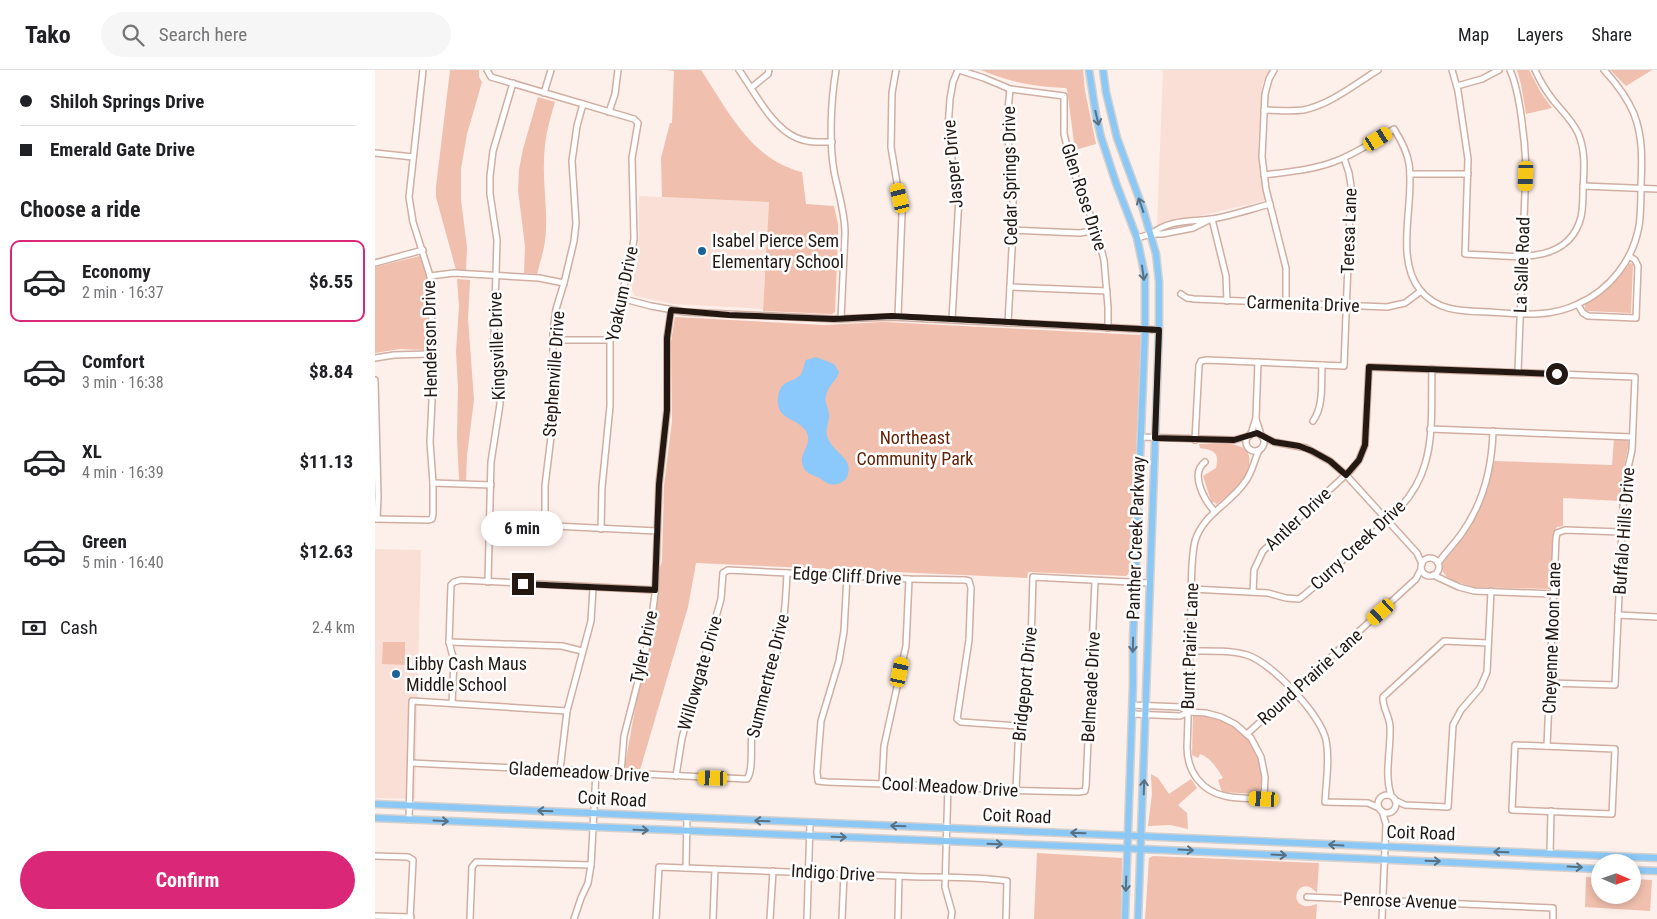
<!DOCTYPE html>
<meta charset="utf-8">
<style>
body{margin:0;font-family:"Roboto Condensed",sans-serif;background:#f6f6f6;color:#202124;height:100vh;display:flex;flex-direction:column;font-size:19px;white-space:nowrap}
*{box-sizing:border-box;margin:0}
p{font-size:16px;color:#757577}
.icon{flex:none;width:28px;height:28px;fill:none;stroke:currentColor;stroke-width:2;stroke-linecap:round;stroke-linejoin:round}
.map{position:relative;flex:1;overflow:hidden}
.panel{display:flex;flex-direction:column;background:#fff;width:375px}
.panel>*{flex:none}
.hud{display:grid;align-content:center;height:110px;padding:0 20px;background:#fff}
.needle{width:32px;rotate:92deg}
.controls{position:absolute;left:1216px;top:784px;display:grid;gap:10px}
.controls a{display:grid;place-items:center;width:50px;height:50px;border-radius:50%;background:#fff;box-shadow:0 2px 8px #0003;font-size:25px}
.end{position:absolute;width:22px;height:22px;margin:-11px;border:6px solid #241813;background:#fff;box-shadow:0 0 0 2px #fff}
.from{border-radius:50%}
.bubble{position:absolute;height:35px;border-radius:18px;background:#fff;box-shadow:0 2px 8px #0003;font-size:16px;font-weight:700;line-height:35px;text-align:center}
.car{position:absolute;width:15px;height:30px;margin:-15px -8px;border-radius:6px;box-shadow:0 0 4px 1px #0007;background:linear-gradient(#f5c518 24%,#345 0 40%,#f5c518 0 76%,#345 0 86%,#f5c518 0)}
.hud b{display:flex;align-items:center;gap:18px;height:48px;font-size:19px}
.hud b+b{border-top:1px solid #e0e0e0}
.hud i{width:12px;height:12px;background:#202124}
ul{padding:0;list-style:none}
li{display:flex;align-items:center;gap:15px;height:82px;margin:0 10px 8px;padding:0 10px;border:2px solid transparent;border-radius:10px}
li div{flex:1}
li b{display:block;font-size:19px}
li em{font-style:normal;font-weight:700}
li.current{border-color:#db2777}
li>.icon{width:45px;height:45px;stroke-width:1.5}
h2{padding:0 20px;font-size:22px;line-height:60px}
.pay{display:flex;align-items:center;gap:12px;height:55px;padding:0 20px;font-size:19px}
.pay p{margin-inline-start:auto}
.cta{display:flex;gap:10px;margin-top:auto;padding:10px 20px}
.cta a{flex:1;height:58px;border-radius:30px;background:#db2777;color:#fff;font-size:20px;font-weight:700;line-height:58px;text-align:center}
header{display:flex;align-items:center;gap:30px;box-sizing:border-box;height:70px;padding:0 25px;background:#fff;border-bottom:1px solid #e0e0e0}
header strong{font-size:24px}
nav{display:flex;gap:28px;margin-inline-start:auto;font-size:18px}
.search{width:350px;height:45px;background:#f6f6f6;display:flex;align-items:center;gap:12px;box-sizing:border-box;padding:0 18px;border-radius:28px;color:#757577;font-size:19px}
main{display:flex;flex:1;min-height:0}
.map>svg:first-child{display:block}
.built{fill:#fadfd6}
.green{fill:#f0bfad}
.water{fill:#8bc8fc}
.lines{fill:none;stroke-linecap:round;stroke-linejoin:round}
.minor-casing{stroke:#d0aea2;stroke-width:8}
.major-casing{stroke:#d3d1d0;stroke-width:9}
.minor{stroke:#fff;stroke-width:5}
.major{stroke:#8bc8f5;stroke-width:6}
.oneway{stroke:#587084}
.route{stroke:#241813;stroke-width:6}
.poi-dot{fill:#1c6498;stroke:#fff;stroke-width:2}
.labels{text-anchor:middle;stroke-width:5;stroke-linejoin:round;paint-order:stroke}
.street-label{font-size:18px;fill:#241813;stroke:#fff}
.poi-label{font-size:18px;fill:#241813;stroke:#fff;text-anchor:start}
.park-label{font-size:18px;fill:#642207;stroke:#fff}
</style>
<header>
<strong>Tako</strong>
<div class="search"><svg class="icon" aria-label="search" viewBox="0 0 24 24"><circle cx="10" cy="10" r="6"/><path d="M15 15l6 6"/></svg>Search here</div>
<nav><a>Map</a><a>Layers</a><a>Share</a></nav>
</header>
<main>
<section class="panel">
<div class="hud">
<b><i class="from"></i>Shiloh Springs Drive</b>
<b><i></i>Emerald Gate Drive</b>
</div>
<h2>Choose a ride</h2>
<ul>
<li class="current"><svg class="icon" aria-label="car" viewBox="0 0 24 24"><path d="M5 17H2v-5l4-1 3-4h7l3 4 3 1v5h-3M9 17h6M6 11h13"/><circle cx="7" cy="17" r="2"/><circle cx="17" cy="17" r="2"/></svg><div><b>Economy</b><p>2 min · 16:37</p></div><em>$6.55</em></li>
<li><svg class="icon" aria-label="car" viewBox="0 0 24 24"><path d="M5 17H2v-5l4-1 3-4h7l3 4 3 1v5h-3M9 17h6M6 11h13"/><circle cx="7" cy="17" r="2"/><circle cx="17" cy="17" r="2"/></svg><div><b>Comfort</b><p>3 min · 16:38</p></div><em>$8.84</em></li>
<li><svg class="icon" aria-label="car" viewBox="0 0 24 24"><path d="M5 17H2v-5l4-1 3-4h7l3 4 3 1v5h-3M9 17h6M6 11h13"/><circle cx="7" cy="17" r="2"/><circle cx="17" cy="17" r="2"/></svg><div><b>XL</b><p>4 min · 16:39</p></div><em>$11.13</em></li>
<li><svg class="icon" aria-label="car" viewBox="0 0 24 24"><path d="M5 17H2v-5l4-1 3-4h7l3 4 3 1v5h-3M9 17h6M6 11h13"/><circle cx="7" cy="17" r="2"/><circle cx="17" cy="17" r="2"/></svg><div><b>Green</b><p>5 min · 16:40</p></div><em>$12.63</em></li>
</ul>
<div class="pay"><svg class="icon" aria-label="cash" viewBox="0 0 24 24"><path d="M3 7h18v10H3z"/><circle cx="12" cy="12" r="2"/></svg>Cash<p>2.4 km</p></div>
<div class="cta"><a>Confirm</a></div>
</section>
<div class="map">
<svg width="1282" height="849" viewBox="0 0 1282 849">
<rect width="100%" height="100%" fill="#fdefea"/>
<!-- built -->
<g class="built">
<polygon points="788,0 894,0 887,14 883,76 884,98 890,129 888,131 782,156"/>
<polygon points="264,126 394,132 388,239 299,234 260,226 255,216 261,195 264,167"/>
<polygon points="0,479 46,480 40,729 0,728"/>
</g>
<!-- green -->
<g class="green">
<polygon points="75,0 104,0 104,7 107,12 92,64 86,99 86,130 92,177 91,200 81,200 61,127 61,117"/>
<path d="M291,0H326C352,39 377,91 427,102L431,134L459,136L463,154V165L460,242L457,244L388,241L394,132L287,127L286,88L295,53H297L299,1Z"/>
<path d="M606,0H708L710,21L721,74L700,80L692,19L690,18C660,17 634,12 606,0Z"/>
<polygon points="1154,0 1166,23 1177,38 1151,44 1146,14 1142,0"/>
<polygon points="1235,0 1277,0 1251,16"/>
<path d="M163,27L180,32C174,51 169,71 169,92C168,114 172,136 171,158C171,174 166,189 162,204L149,203L150,176L143,120L144,100L148,79Z"/>
<path d="M45,186L48,187C55,219 53,245 51,278L49,280L25,279L0,283V197Z"/>
<path d="M1255,193L1258,194L1256,243L1212,241L1210,239V235C1229,223 1242,211 1255,193Z"/>
<polygon points="82,209 95,210 93,249 99,330 92,385 91,411 84,410 82,367 83,317 81,282 84,236"/>
<polygon points="300,247 449,255 509,252 766,265 756,502 751,506 653,502 652,508 321,493 313,537 265,700 251,700 250,695 262,628 278,566 281,541 283,504 287,491 289,416 297,351 296,272"/>
<polygon points="1239,368 1251,369 1254,373 1246,410 1245,431 1188,428 1188,456 1182,457 1178,463 1176,518 1175,519 1097,517 1077,510 1071,506 1066,499 1067,490 1103,441 1113,418 1119,391 1237,395"/>
<path d="M824,374C836,374 853,372 864,376C881,381 874,403 866,413C859,421 850,427 842,434L836,431L828,406L841,398C845,383 839,380 825,378Z"/>
<polygon points="8,572 30,572 30,595 7,594"/>
<path d="M818,646C848,643 877,664 885,693C887,703 886,714 885,724L847,722L843,710L848,708C842,698 836,688 825,684L823,688L817,685Z"/>
<polygon points="776,704 783,708 794,724 816,709 822,718 803,735 812,743 813,759 795,755 773,756 777,724"/>
<polygon points="662,783 747,788 746,849 659,849"/>
<path d="M778,786L944,793L942,823C925,803 912,833 930,836C933,837 938,835 942,834L941,849H770L774,788Z"/>
<polygon points="1211,807 1225,808 1225,825 1258,825 1258,809 1277,810 1275,841 1210,837"/>
</g>
<!-- water -->
<path class="water" d="M441,287L459,294L464,302C462,310 455,314 452,322C448,332 453,335 454,344C455,351 450,357 452,366C457,383 478,387 473,404C471,413 460,417 452,413C448,411 446,408 442,407C436,404 430,403 428,396C423,384 437,376 432,363C425,347 400,352 403,327C406,308 418,314 426,304C429,299 429,294 431,290Z"/>
<g class="lines">
<defs>
<g id="minor">
<polyline points="112,0 116,7 259,49 263,53 257,88 259,169 255,193 235,270 235,336 227,417 226,459"/>
<path d="M364,0C379,21 397,58 422,68C433,73 445,72 457,72"/>
<path d="M461,0C456,29 454,72 459,101C463,122 470,142 470,163L466,249"/>
<polyline points="521,0 517,23 516,77 527,143 523,247"/>
<polyline points="584,0 609,8 635,19 689,26 689,64 697,97 721,160 729,190 733,237 733,258"/>
<polyline points="899,0 894,9 890,24 887,87 891,119 911,198 911,234"/>
<path d="M1077,0L1083,21L1093,89L1090,184C1130,185 1193,199 1206,147C1208,138 1208,129 1208,120C1209,101 1211,81 1203,63C1197,50 1187,41 1178,30C1171,21 1165,11 1160,0"/>
<path d="M1135,0C1145,22 1150,72 1151,97L1143,302"/>
<polyline points="1082,16 1107,9 1124,0"/>
<polyline points="376,18 393,4 394,0"/>
<polyline points="169,23 176,0"/>
<path d="M889,40C901,40 915,42 928,40C955,35 980,14 1003,0"/>
<polyline points="234,42 240,24 243,0"/>
<polyline points="0,83 38,87"/>
<polyline points="1035,104 1093,104"/>
<path d="M889,105C913,102 938,100 961,91C982,83 1001,70 1019,59C1026,70 1032,81 1034,94C1040,132 1019,188 1045,220C1063,242 1088,241 1114,242C1144,244 1175,248 1203,234C1235,220 1258,190 1264,156C1266,143 1266,129 1266,115C1267,90 1268,67 1259,44C1252,27 1241,13 1229,0"/>
<polyline points="1208,116 1282,119"/>
<polyline points="837,149 851,206 852,231"/>
<polyline points="638,160 705,163 721,160"/>
<path d="M776,164C796,149 815,152 837,149C856,146 876,139 895,134"/>
<polyline points="762,168 776,164 787,164 818,158 834,150"/>
<polyline points="0,193 48,180"/>
<polyline points="55,206 79,203 164,208 189,213"/>
<polyline points="635,217 732,221"/>
<polyline points="806,224 812,228 819,229 1012,237 1030,233 1046,221"/>
<polyline points="245,228 276,236 310,242 459,249 517,247 784,260"/>
<polyline points="1203,235 1208,243 1213,246 1261,248 1263,196 1260,190 1254,186"/>
<polyline points="577,250 584,127 578,97 573,58 575,29 578,12 583,0"/>
<polyline points="633,253 638,160 638,111 634,82 632,50 635,19"/>
<polyline points="178,270 235,270"/>
<polyline points="0,288 19,285 54,284"/>
<polyline points="0,310 3,426 2,449"/>
<polyline points="881,349 886,365"/>
<path d="M938,351C949,336 946,313 947,295"/>
<polyline points="1055,359 1257,367"/>
<circle cx="880" cy="372" r="9"/>
<polyline points="876,364 881,348 883,292"/>
<polyline points="887,366 899,372 931,378 955,391 971,405 1042,483 1047,494"/>
<polyline points="766,367 859,370 874,366"/>
<polyline points="820,370 824,295 826,291 832,290 969,296 976,116 974,103 969,88"/>
<path d="M830,392C814,404 830,431 840,442"/>
<polyline points="58,413 116,415"/>
<polyline points="0,449 53,450 57,449 58,444 58,413 55,372 57,331 54,284 57,244 55,206 38,152 34,127 48,0"/>
<polyline points="115,453 282,461"/>
<polyline points="170,457 170,416 178,350 178,262 181,239 189,213 199,171 201,153 197,91 202,56 208,34"/>
<circle cx="1055" cy="497" r="9"/>
<path d="M1063,493C1071,482 1080,473 1087,463C1109,432 1117,398 1118,361"/>
<polyline points="1058,505 1084,517 1099,521 1179,524"/>
<polyline points="472,506 469,561 464,591 446,651 442,702 443,711 452,712 593,717 617,720 704,722 710,721 711,716 720,511"/>
<polyline points="113,512 116,392 125,334 119,268 122,170 115,124 115,106 118,81 138,13"/>
<path d="M817,519L893,523L911,528L924,529C940,517 955,502 970,488C1000,461 1039,435 1050,394C1059,365 1056,329 1057,299"/>
<polyline points="878,522 879,500 888,481 976,400 984,390 990,375 994,297 1260,307 1257,380 1249,415 1240,615 1175,613"/>
<polyline points="1243,545 1282,547"/>
<polyline points="74,572 187,576 207,581"/>
<path d="M814,581C833,581 854,580 872,585C897,593 945,644 951,670C955,690 951,712 950,732L993,733L1004,738"/>
<polyline points="77,633 79,591 74,572 76,515 79,512 86,510 280,520"/>
<polyline points="757,635 806,637 813,642"/>
<path d="M757,644L805,646L813,642L831,643L846,647L860,654L876,668L886,687L890,707L889,729C876,728 862,729 850,726C826,721 812,701 812,677C814,631 814,586 816,540C817,517 815,493 820,471C828,444 855,434 870,412C877,403 879,391 884,380"/>
<polyline points="872,664 1041,509 1046,499"/>
<polygon points="1140,675 1240,679 1237,744 1137,740"/>
<polyline points="1172,676 1181,468 1182,463 1190,460 1246,462"/>
<path d="M36,693L372,709C379,700 375,675 377,663C383,631 397,603 405,572C410,549 411,526 412,503"/>
<polyline points="185,700 192,641 216,551 218,518"/>
<polyline points="246,703 249,666 274,568 280,524 284,414 292,340 292,268 296,240"/>
<polyline points="301,706 307,668 346,529 348,503 353,500 534,509 590,510 594,511 596,518 594,570 582,649 586,652 644,656"/>
<polyline points="507,714 509,676 531,576 534,509"/>
<polyline points="573,716 570,817 577,842 576,849"/>
<polyline points="641,720 644,656 656,575 658,507 774,513"/>
<path d="M1016,725C1009,704 1016,679 1015,657C1015,647 1007,637 1008,627L1069,571L1113,573"/>
<circle cx="1012" cy="734" r="9"/>
<polyline points="1020,730 1030,735 1073,737 1078,655 1086,640 1105,618 1112,602 1116,521"/>
<polyline points="34,750 37,631 192,641"/>
<polyline points="1175,783 1176,741"/>
<polyline points="0,786 33,787 38,790 35,849"/>
<polyline points="311,798 312,748"/>
<polyline points="932,827 1178,838 1178,849"/>
<polyline points="0,846 36,847"/>
<polyline points="95,849 97,797 101,792 216,795"/>
<polyline points="199,849 206,828 213,813 216,795 221,702"/>
<path d="M281,849L284,797C363,800 442,803 521,806C558,808 595,806 632,811L631,849"/>
<polyline points="338,849 340,799"/>
<polyline points="395,849 398,801"/>
<polyline points="432,849 435,753"/>
<polyline points="467,849 469,804"/>
<polyline points="523,849 524,806"/>
<polyline points="1007,849 1011,754 1007,741"/>
</g>
<g id="major">
<polyline points="714,0 721,45 726,67 741,113 762,168 770,206 770,260 758,569 758,615 750,849"/>
<polyline points="728,0 731,22 742,68 768,139 781,184 784,212 784,260 763,849"/>
<polyline points="0,734 1282,788"/>
<polyline points="0,748 766,779 1225,799"/>
<polyline points="1258,800 1282,801"/>
</g>
</defs>
<!-- minor casing -->
<use href="#minor" class="minor-casing"/>
<!-- major casing -->
<use href="#major" class="major-casing"/>
<!-- minor -->
<use href="#minor" class="minor"/>
<!-- major -->
<use href="#major" class="major"/>
</g>
<!-- one-way arrows -->
<defs><path id="oneway-shaft" d="M-6 0H5M1.5-3L5.5 0L1.5 3" fill="none" stroke-width="1.6" stroke-linecap="round" stroke-linejoin="round" transform="scale(1.25)"/></defs>
<g class="oneway">
<use href="#oneway-shaft" transform="translate(722 48) rotate(77)"/>
<use href="#oneway-shaft" transform="translate(766 135) rotate(-109)"/>
<use href="#oneway-shaft" transform="translate(768 203) rotate(82)"/>
<use href="#oneway-shaft" transform="translate(758 575) rotate(91)"/>
<use href="#oneway-shaft" transform="translate(769 717) rotate(-88)"/>
<use href="#oneway-shaft" transform="translate(170 741) rotate(-178)"/>
<use href="#oneway-shaft" transform="translate(66 751) rotate(3)"/>
<use href="#oneway-shaft" transform="translate(387 751) rotate(-178)"/>
<use href="#oneway-shaft" transform="translate(523 756) rotate(-178)"/>
<use href="#oneway-shaft" transform="translate(266 760) rotate(2)"/>
<use href="#oneway-shaft" transform="translate(703 763) rotate(-178)"/>
<use href="#oneway-shaft" transform="translate(464 767) rotate(2)"/>
<use href="#oneway-shaft" transform="translate(620 774) rotate(2)"/>
<use href="#oneway-shaft" transform="translate(961 775) rotate(-177)"/>
<use href="#oneway-shaft" transform="translate(811 780) rotate(3)"/>
<use href="#oneway-shaft" transform="translate(1126 782) rotate(-178)"/>
<use href="#oneway-shaft" transform="translate(904 785) rotate(3)"/>
<use href="#oneway-shaft" transform="translate(1058 791) rotate(2)"/>
<use href="#oneway-shaft" transform="translate(1200 797) rotate(3)"/>
<use href="#oneway-shaft" transform="translate(751 814) rotate(92)"/>
</g>
<g class="lines">
<!-- route -->
<polyline class="route" points="148,514 280,520 284,414 292,340 292,268 296,240 354,245 459,249 517,246 784,260 780,368 859,370 882,363 899,372 924,376 937,381 955,391 971,405 984,390 990,375 994,297 1182,304"/>
</g>
<!-- markers -->
<g class="poi-dot">
<circle cx="327" cy="181" r="5"/>
<circle cx="21" cy="604" r="5"/>
</g>
<g class="labels">
<!-- street labels -->
<g class="street-label">
<text transform="translate(578 94) rotate(-95)" y="6">Jasper Drive</text>
<text transform="translate(635 106) rotate(-91)" y="6">Cedar Springs Drive</text>
<text transform="translate(709 127) rotate(72)" y="6">Glen Rose Drive</text>
<text transform="translate(974 161) rotate(-88)" y="6">Teresa Lane</text>
<text transform="translate(1147 195) rotate(-88)" y="6">La Salle Road</text>
<text transform="translate(247 224) rotate(-78)" y="6">Yoakum Drive</text>
<text transform="translate(928 234) rotate(2)" y="6">Carmenita Drive</text>
<text transform="translate(55 269) rotate(-91)" y="6">Henderson Drive</text>
<text transform="translate(122 276) rotate(-92)" y="6">Kingsville Drive</text>
<text transform="translate(179 304) rotate(-86)" y="6">Stephenville Drive</text>
<text transform="translate(923 449) rotate(-43)" y="6">Antler Drive</text>
<text transform="translate(1249 461) rotate(-86)" y="6">Buffalo Hills Drive</text>
<text transform="translate(761 468) rotate(-88)" y="6">Panther Creek Parkway</text>
<text transform="translate(983 475) rotate(-43)" y="6">Curry Creek Drive</text>
<text transform="translate(472 506) rotate(3)" y="6">Edge Cliff Drive</text>
<text transform="translate(1177 568) rotate(-88)" y="6">Cheyenne Moon Lane</text>
<text transform="translate(815 576) rotate(-88)" y="6">Burnt Prairie Lane</text>
<text transform="translate(269 577) rotate(-78)" y="6">Tyler Drive</text>
<text transform="translate(325 603) rotate(-74)" y="6">Willowgate Drive</text>
<text transform="translate(393 606) rotate(-76)" y="6">Summertree Drive</text>
<text transform="translate(935 607) rotate(-42)" y="6">Round Prairie Lane</text>
<text transform="translate(650 614) rotate(-84)" y="6">Bridgeport Drive</text>
<text transform="translate(716 617) rotate(-87)" y="6">Belmeade Drive</text>
<text transform="translate(204 702) rotate(3)" y="6">Glademeadow Drive</text>
<text transform="translate(575 717) rotate(3)" y="6">Cool Meadow Drive</text>
<text transform="translate(237 729) rotate(3)" y="6">Coit Road</text>
<text transform="translate(642 746) rotate(2)" y="6">Coit Road</text>
<text transform="translate(1046 763) rotate(2)" y="6">Coit Road</text>
<text transform="translate(458 803) rotate(3)" y="6">Indigo Drive</text>
<text transform="translate(1025 831) rotate(2)" y="6">Penrose Avenue</text>
</g>
<!-- poi labels -->
<g class="poi-label">
<text x="337" y="177">Isabel Pierce Sem<tspan x="337" dy="21">Elementary School</tspan></text>
<text x="31" y="600">Libby Cash Maus<tspan x="31" dy="21">Middle School</tspan></text>
</g>
<!-- park labels -->
<g class="park-label">
<text x="540" y="374">Northeast<tspan x="540" dy="21">Community Park</tspan></text>
</g>
</g>
</svg>
<div class="controls">
<a><svg class="needle" viewBox="-14 -14 28 28"><path d="M0-13l5 13h-10z" fill="#e53935"/><path d="M0 13l5-13h-10z" fill="#757577"/></svg></a>
</div>
<i class="end from" style="left:1182px;top:304px"></i>
<i class="end" style="left:148px;top:514px"></i>
<div class="bubble" style="left:106px;top:441px;width:82px">6 min</div>
<i class="car" style="left:1003px;top:69px;rotate:59deg"></i>
<i class="car" style="left:1151px;top:106px;rotate:182deg"></i>
<i class="car" style="left:525px;top:128px;rotate:346deg"></i>
<i class="car" style="left:1006px;top:542px;rotate:228deg"></i>
<i class="car" style="left:525px;top:602px;rotate:12deg"></i>
<i class="car" style="left:338px;top:708px;rotate:272deg"></i>
<i class="car" style="left:889px;top:729px;rotate:273deg"></i>
</div>
</main>
